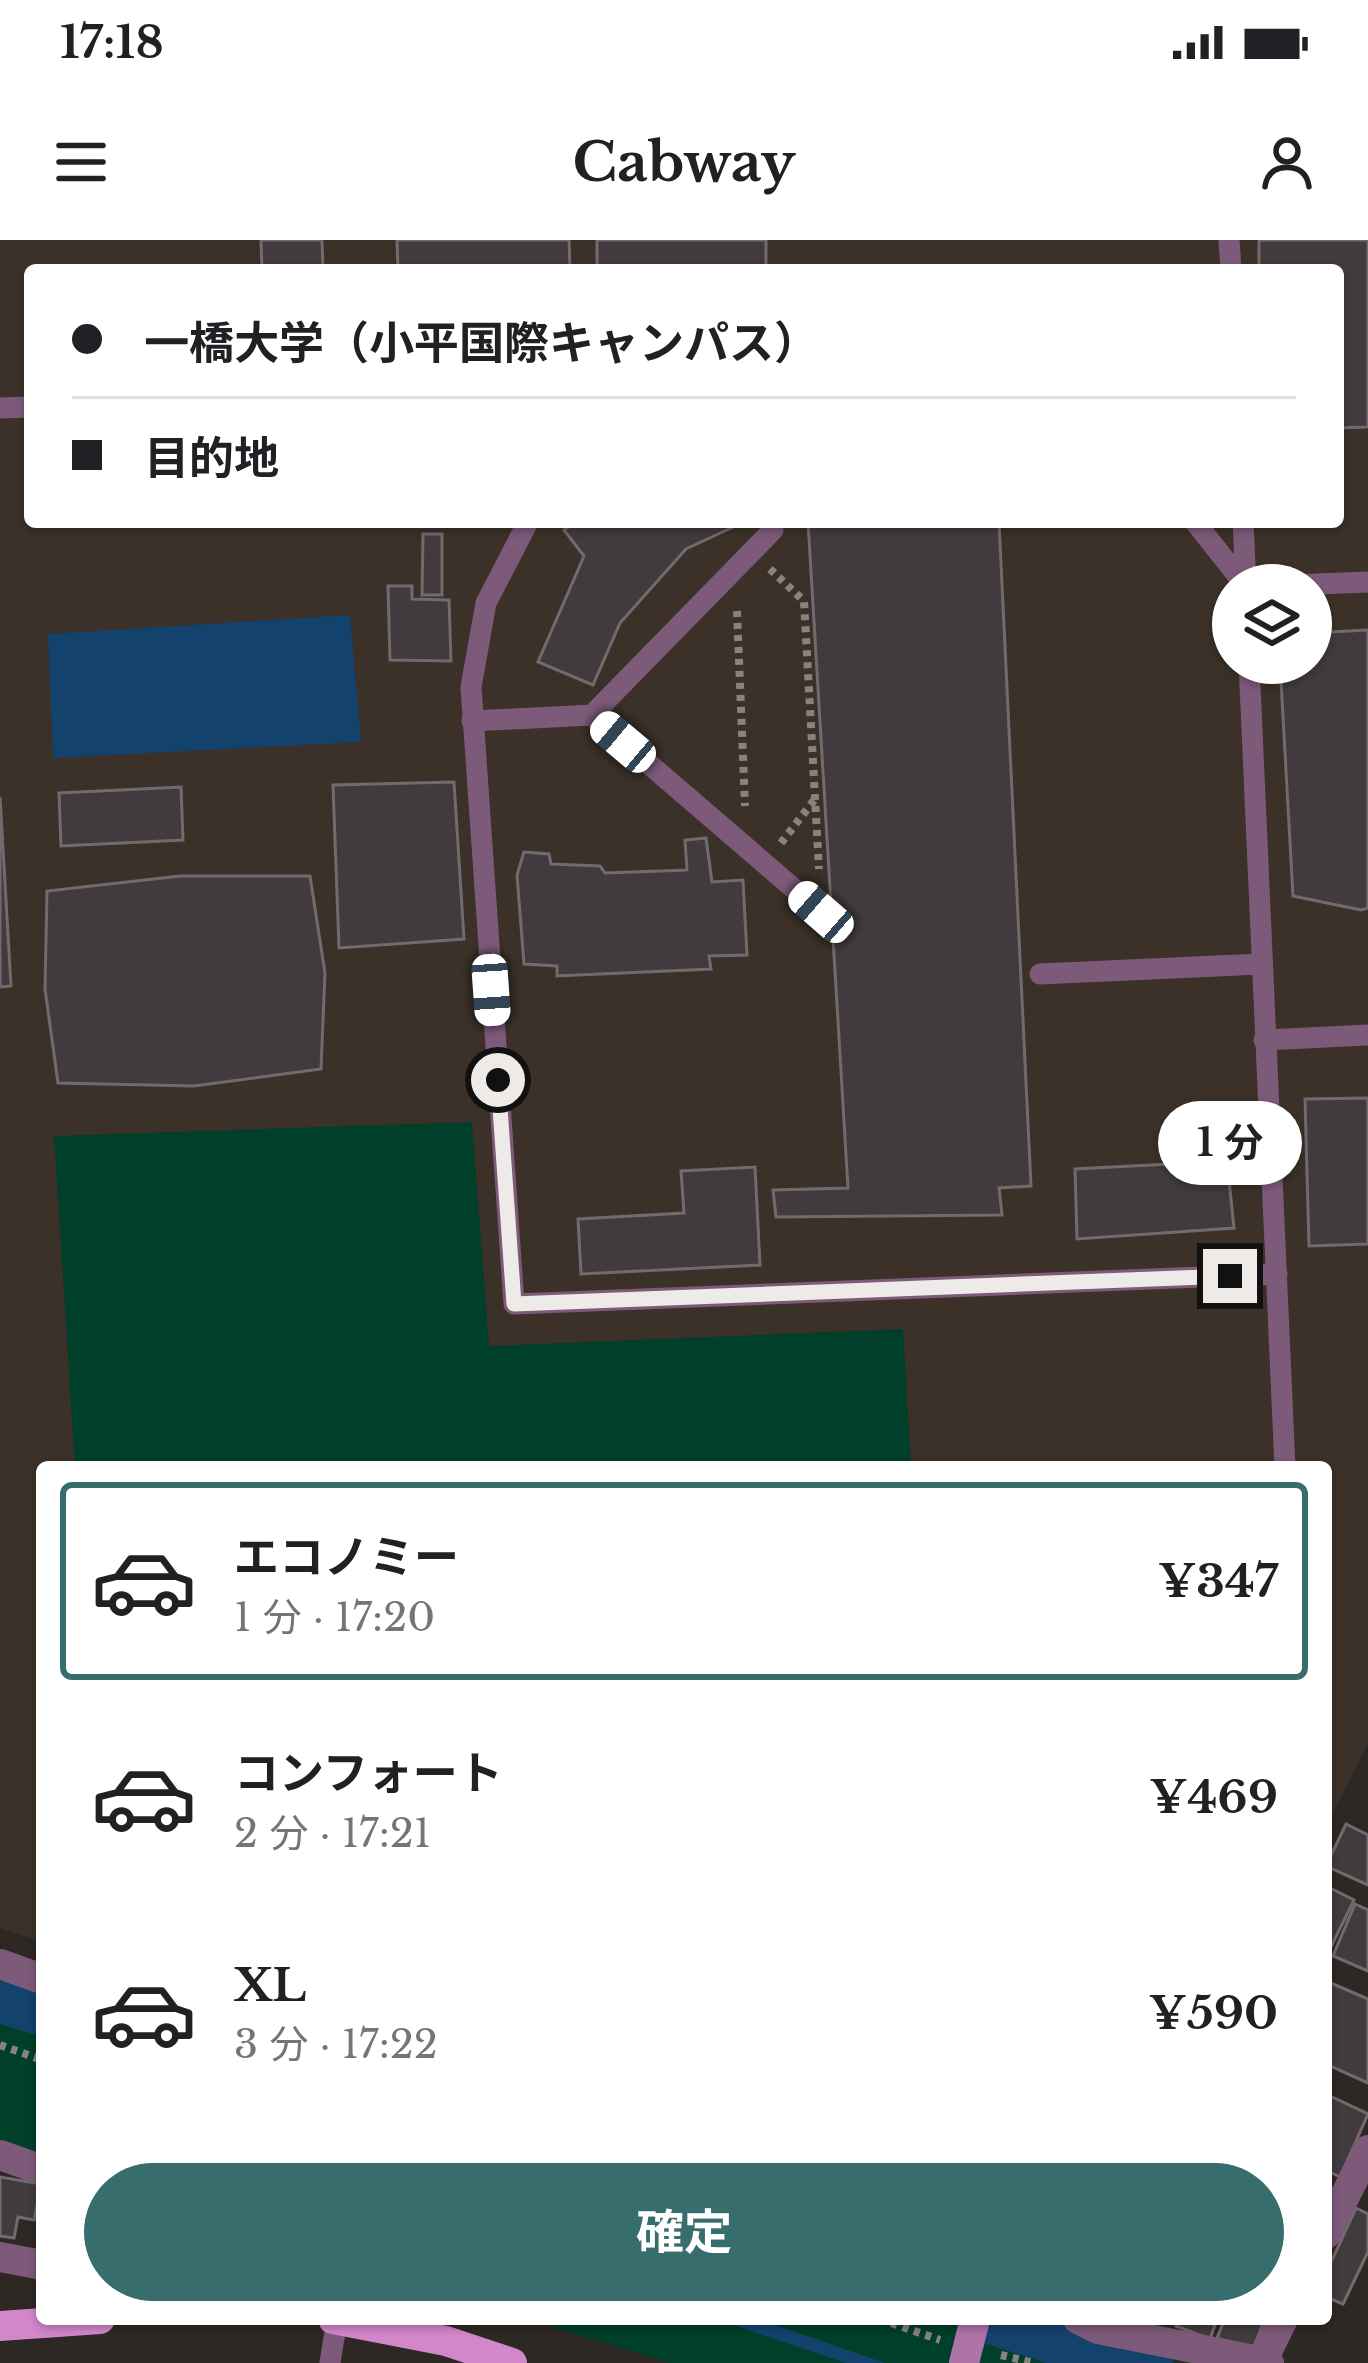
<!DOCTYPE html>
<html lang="ja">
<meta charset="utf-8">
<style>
body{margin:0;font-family:"Libre Baskerville","Noto Sans JP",serif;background:#f6f6f6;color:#202124;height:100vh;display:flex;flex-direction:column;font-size:45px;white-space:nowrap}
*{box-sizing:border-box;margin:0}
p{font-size:39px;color:#757577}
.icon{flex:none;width:66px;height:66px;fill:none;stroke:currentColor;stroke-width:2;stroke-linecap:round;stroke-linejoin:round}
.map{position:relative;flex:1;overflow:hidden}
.sheet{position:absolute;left:36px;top:1221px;width:1296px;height:864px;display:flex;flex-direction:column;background:#fff;border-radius:12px;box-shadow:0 3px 9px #0004}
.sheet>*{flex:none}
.banner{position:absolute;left:24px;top:24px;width:1320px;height:264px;border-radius:12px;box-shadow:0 3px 9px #0004;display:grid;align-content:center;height:264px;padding:0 48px;background:#fff}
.buttons{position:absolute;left:1212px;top:324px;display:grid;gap:24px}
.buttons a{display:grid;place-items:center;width:120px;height:120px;border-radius:50%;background:#fff;box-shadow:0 3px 9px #0004;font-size:60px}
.end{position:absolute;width:54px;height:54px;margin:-27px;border:15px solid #edeae7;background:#111;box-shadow:0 0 0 6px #111}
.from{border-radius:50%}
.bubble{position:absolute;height:84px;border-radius:42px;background:#fff;box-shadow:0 3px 9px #0004;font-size:39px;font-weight:700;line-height:84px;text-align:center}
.car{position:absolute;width:36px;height:72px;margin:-36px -18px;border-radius:15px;box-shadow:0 0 9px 3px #0007;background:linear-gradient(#fff 24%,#345 0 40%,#fff 0 76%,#345 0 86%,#fff 0)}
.banner b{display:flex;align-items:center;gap:42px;height:114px;font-size:45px}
.banner b+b{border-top:3px solid #e0e0e0}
.banner i{width:30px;height:30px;background:#202124}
ul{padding:21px 0 0;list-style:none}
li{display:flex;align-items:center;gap:36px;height:198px;margin:0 24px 18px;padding:0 24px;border:6px solid transparent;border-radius:12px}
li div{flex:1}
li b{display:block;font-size:45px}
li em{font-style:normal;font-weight:700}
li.current{border-color:#376e6d}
li>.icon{width:108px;height:108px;stroke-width:1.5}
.cta{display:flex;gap:24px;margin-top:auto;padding:24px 48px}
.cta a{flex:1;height:138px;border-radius:72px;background:#376e6d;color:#fff;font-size:48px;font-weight:700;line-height:138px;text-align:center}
.status{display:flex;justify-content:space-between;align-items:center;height:84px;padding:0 60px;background:#fff;direction:ltr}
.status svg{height:33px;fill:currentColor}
header{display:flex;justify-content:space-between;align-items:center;height:156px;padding:0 48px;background:#fff;font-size:54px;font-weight:700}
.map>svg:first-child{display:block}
.built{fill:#3b3128;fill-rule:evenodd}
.green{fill:#003f29}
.water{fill:#13426d}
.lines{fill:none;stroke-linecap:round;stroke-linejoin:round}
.canal{stroke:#13426d;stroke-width:42}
.building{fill:#423b3e;stroke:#726a6e;stroke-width:3}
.path{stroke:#87837f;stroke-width:8;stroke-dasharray:6 6;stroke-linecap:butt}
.lane{stroke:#7e5a7a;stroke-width:21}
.street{stroke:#7e5a7a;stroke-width:30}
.secondary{stroke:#ae73a7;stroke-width:30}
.primary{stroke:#d287cb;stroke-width:30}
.route{stroke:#edeae7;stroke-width:15}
</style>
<div class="status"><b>17:18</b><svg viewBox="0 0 49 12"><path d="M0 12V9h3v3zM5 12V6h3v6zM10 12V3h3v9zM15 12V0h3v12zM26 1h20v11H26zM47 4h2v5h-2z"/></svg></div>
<header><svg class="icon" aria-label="menu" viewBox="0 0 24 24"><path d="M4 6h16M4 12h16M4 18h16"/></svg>Cabway<svg class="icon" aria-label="person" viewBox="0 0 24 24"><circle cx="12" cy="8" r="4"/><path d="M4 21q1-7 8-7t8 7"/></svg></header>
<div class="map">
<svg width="1368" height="2123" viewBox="0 0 1368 2123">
<rect width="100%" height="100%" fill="#2e2824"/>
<!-- built -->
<path class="built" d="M0,0H1368V1503L1326,1587V1227H42V1702L0,1688ZM30,30H1338V282H30ZM1233,345H1311V423H1233Z"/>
<!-- green -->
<g class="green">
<polygon points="472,882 489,1106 903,1089 911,1227 75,1227 54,896"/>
<polygon points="0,1748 42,1764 42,1919 0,1904"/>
<polygon points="528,2079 992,2079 1078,2105 1179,2123 669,2123"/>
</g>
<!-- water -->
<g class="water">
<polygon points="350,375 361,502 53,518 48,394"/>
<polygon points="715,2079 758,2079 885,2123 846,2123"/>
</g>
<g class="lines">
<!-- canal -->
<g class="canal">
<polyline points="0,1762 42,1775"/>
<polyline points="978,2079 1077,2111 1152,2123"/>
</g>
</g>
<!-- building -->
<g class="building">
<polygon points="261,0 322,0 323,30 262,30"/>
<polygon points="397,0 569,0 570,30 398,30"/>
<rect x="597" y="0" width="169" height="30"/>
<polygon points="1259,0 1368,0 1368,187 1338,188 1338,30 1259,30"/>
<polygon points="574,282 744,282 686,309 620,383 593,445 538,422 584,316 564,290"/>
<polygon points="808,282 999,282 1031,946 999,948 1002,975 776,977 773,950 848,948"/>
<polygon points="423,294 442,294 442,355 422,355"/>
<polygon points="388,346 412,346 412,359 449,360 451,421 390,420"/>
<polygon points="1368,390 1368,668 1361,670 1293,656 1280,423 1311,423 1311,393"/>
<polygon points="454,542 464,699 339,708 333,545"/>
<polygon points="181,547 183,600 61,606 59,553"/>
<polygon points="0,557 11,746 0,747"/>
<polygon points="706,598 712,642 743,640 747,715 709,716 711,729 557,736 557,726 524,724 517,635 524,612 549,614 551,624 600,626 605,633 687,630 685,600"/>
<polygon points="180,636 310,636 325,733 321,829 194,846 58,843 45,749 47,651"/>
<polygon points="1368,858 1368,1004 1309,1006 1305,859"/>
<polygon points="1227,921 1234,988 1077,999 1075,929"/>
<polygon points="755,927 760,1025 581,1034 578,979 684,973 681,931"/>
<polygon points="1346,1584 1368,1595 1368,1645 1326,1626"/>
<polygon points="1326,1646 1354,1660 1329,1711 1326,1709"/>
<polygon points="1355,1664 1368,1670 1368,1731 1333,1716"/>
<polygon points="1326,1741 1368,1759 1368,1843 1326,1824"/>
<polygon points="1326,1854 1368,1874 1340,1937 1326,1930"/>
<polygon points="0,1937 41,1944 34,1980 18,1977 14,1998 0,1996"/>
<polygon points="1356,1968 1368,1974 1368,2012 1343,2064 1326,2057 1326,2033"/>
<polygon points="1178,2079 1217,2079 1210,2099 1176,2086"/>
<polygon points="1225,2079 1265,2079 1252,2111 1217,2098"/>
</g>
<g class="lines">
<!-- path -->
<g class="path">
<polyline points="770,329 804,361 819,629"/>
<polyline points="737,371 745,566"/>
<polyline points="781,603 815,559"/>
<polyline points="0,1805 42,1820"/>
<polyline points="880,2079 940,2100"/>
<polyline points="1001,2115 1034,2123"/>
</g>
<!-- lane -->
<g class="lane">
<polyline points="1229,0 1231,30"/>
<polyline points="0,168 30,167"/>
<polyline points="528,282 486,363 471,447 514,1064 1277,1034"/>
<polyline points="1195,282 1245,345"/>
<polyline points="1243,282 1246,345"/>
<polyline points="1292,345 1368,342"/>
<polyline points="1249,423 1285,1227"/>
<polyline points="592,475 821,672"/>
<polyline points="472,481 592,475 773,290 773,282"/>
<polyline points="1040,734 1261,724"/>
<polyline points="1264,800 1368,795"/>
<polyline points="330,2123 337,2079"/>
</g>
<!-- street -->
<g class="street">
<polyline points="0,1724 42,1739"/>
<polyline points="0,1915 42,1930"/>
<polyline points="1326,1994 1368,1910"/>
<polyline points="0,2017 42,2025"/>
<polyline points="1078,2079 1098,2089 1269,2123"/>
<polyline points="1262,2122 1283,2079"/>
</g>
<!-- secondary -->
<polyline class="secondary" points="964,2123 975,2079"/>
<!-- primary -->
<g class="primary">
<polyline points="333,2079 446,2101 512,2123"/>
<polyline points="0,2086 100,2079"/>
</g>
</g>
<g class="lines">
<!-- route -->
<polyline class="route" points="498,840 514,1064 1230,1036"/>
</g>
</svg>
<div class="buttons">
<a><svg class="icon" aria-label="layers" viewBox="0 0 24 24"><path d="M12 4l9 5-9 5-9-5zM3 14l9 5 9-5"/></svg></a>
</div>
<i class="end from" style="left:498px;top:840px"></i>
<i class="end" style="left:1230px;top:1036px"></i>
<div class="bubble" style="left:1158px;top:861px;width:144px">1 分</div>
<i class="car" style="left:623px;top:502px;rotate:310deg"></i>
<i class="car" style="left:821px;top:672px;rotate:311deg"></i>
<i class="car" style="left:491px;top:750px;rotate:176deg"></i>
<div class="banner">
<b><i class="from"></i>一橋大学（小平国際キャンパス）</b>
<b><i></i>目的地</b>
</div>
<section class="sheet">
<ul>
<li class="current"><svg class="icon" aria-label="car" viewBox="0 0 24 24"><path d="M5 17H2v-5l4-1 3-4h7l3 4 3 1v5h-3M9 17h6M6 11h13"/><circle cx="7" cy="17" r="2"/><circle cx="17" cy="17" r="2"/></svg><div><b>エコノミー</b><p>1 分 · 17:20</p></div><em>¥347</em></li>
<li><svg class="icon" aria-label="car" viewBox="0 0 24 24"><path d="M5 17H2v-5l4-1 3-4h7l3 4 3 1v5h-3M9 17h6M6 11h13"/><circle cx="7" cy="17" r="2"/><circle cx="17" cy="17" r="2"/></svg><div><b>コンフォート</b><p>2 分 · 17:21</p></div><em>¥469</em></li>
<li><svg class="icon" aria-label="car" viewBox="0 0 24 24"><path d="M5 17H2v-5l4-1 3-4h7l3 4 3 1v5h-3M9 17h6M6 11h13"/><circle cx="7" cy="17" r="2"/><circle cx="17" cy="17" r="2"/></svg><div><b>XL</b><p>3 分 · 17:22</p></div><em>¥590</em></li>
</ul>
<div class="cta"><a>確定</a></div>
</section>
</div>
